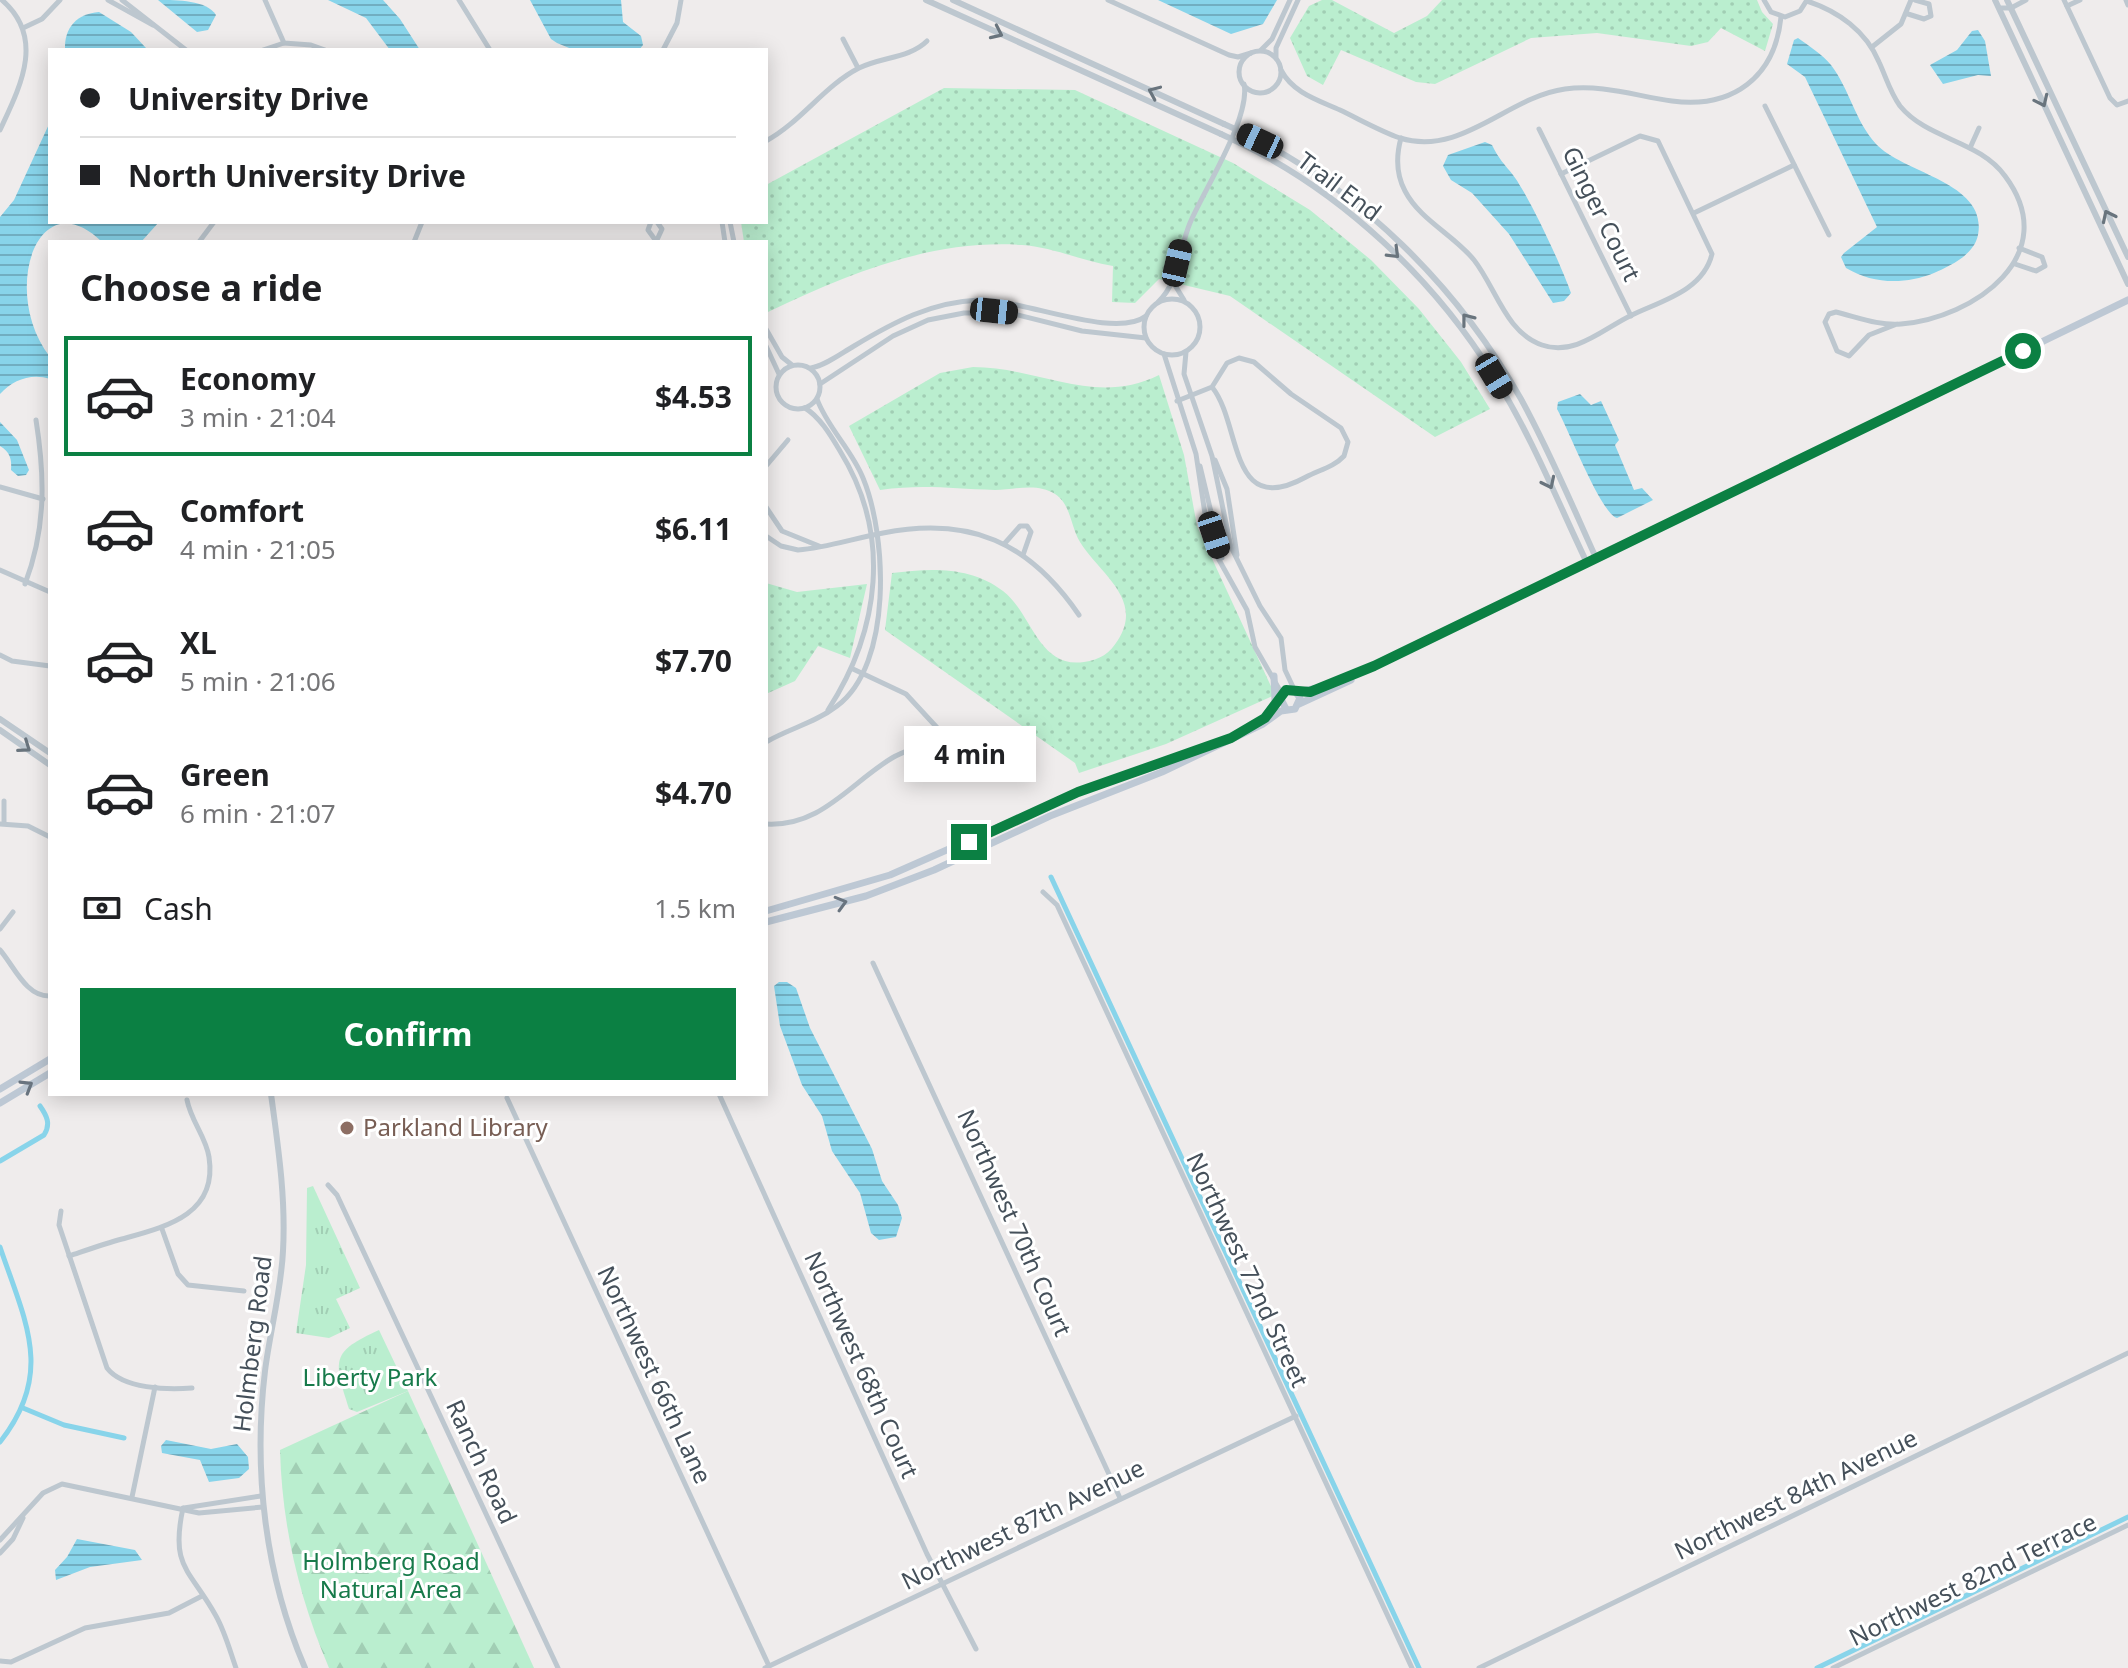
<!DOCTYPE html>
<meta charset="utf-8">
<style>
body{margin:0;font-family:"Noto Sans",sans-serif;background:#f6f6f6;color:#202124;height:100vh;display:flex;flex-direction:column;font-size:30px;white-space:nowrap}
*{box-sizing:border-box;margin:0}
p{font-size:26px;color:#757577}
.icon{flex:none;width:44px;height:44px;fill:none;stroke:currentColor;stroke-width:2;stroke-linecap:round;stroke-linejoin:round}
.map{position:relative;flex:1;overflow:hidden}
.side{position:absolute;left:48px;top:240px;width:720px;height:856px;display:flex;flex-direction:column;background:#fff;border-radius:0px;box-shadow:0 4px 20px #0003}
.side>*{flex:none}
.hud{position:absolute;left:48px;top:48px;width:720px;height:176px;border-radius:0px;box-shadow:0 4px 20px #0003;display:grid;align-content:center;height:176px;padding:0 32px;background:#fff}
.end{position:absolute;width:36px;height:36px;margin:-18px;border:10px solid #0b8043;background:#fff;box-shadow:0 0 0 4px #fff}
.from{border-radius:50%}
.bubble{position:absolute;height:56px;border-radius:0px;background:#fff;box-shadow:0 4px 20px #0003;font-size:26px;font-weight:700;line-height:56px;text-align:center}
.car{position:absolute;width:24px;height:48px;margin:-24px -12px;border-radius:10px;box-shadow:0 0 6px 2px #0007;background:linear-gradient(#222 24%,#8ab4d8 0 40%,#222 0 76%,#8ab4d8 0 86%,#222 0)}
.hud b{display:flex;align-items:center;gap:28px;height:76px;font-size:30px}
.hud b+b{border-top:2px solid #e0e0e0}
.hud i{width:20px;height:20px;background:#202124}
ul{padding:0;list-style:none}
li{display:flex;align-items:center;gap:24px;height:120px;margin:0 16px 12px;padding:0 16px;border:4px solid transparent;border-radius:0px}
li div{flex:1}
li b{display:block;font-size:30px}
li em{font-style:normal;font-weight:700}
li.on{border-color:#0b8043}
li>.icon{width:72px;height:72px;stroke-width:1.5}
h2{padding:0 32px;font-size:36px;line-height:96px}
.pay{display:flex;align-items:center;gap:20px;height:88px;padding:0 32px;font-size:30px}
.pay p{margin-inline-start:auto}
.primary-button{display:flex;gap:16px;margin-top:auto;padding:16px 32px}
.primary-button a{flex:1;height:92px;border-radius:0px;background:#0b8043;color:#fff;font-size:32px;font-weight:700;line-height:92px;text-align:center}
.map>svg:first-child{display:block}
.grass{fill:url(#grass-dots)}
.forest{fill:url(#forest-firs)}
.park{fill:url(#park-tufts)}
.water{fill:url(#water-rules)}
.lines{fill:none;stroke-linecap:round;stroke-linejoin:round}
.canal{stroke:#88d4ea;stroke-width:5}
.minor{stroke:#bdc7cf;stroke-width:5}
.tertiary{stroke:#bdc7cf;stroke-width:6}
.secondary{stroke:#bdc8d4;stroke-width:7}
.tertiary-bridge{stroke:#bdc7cf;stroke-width:6}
.oneway{stroke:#69747d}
.oneway2{stroke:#69747f}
.route{stroke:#0b8043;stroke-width:10}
.education-dot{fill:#8d6e63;stroke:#fff;stroke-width:3}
.labels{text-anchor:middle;stroke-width:6;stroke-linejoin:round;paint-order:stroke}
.street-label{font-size:24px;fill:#45505a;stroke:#fff}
.education-label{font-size:24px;fill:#785e54;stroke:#fff;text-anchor:start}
.park-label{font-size:24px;fill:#177a4a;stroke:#fff}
</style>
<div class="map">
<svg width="2128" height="1668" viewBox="0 0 2128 1668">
<defs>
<pattern id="grass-dots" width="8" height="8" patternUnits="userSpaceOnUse" patternTransform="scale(2)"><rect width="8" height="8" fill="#baeecf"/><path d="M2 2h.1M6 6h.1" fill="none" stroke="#a1ceb4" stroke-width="1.8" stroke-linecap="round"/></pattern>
<pattern id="forest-firs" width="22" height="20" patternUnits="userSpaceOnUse" patternTransform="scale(2)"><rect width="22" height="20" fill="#baeecf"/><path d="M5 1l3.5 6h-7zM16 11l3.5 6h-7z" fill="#a1ceb4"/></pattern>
<pattern id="park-tufts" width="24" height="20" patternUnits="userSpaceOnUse" patternTransform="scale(2)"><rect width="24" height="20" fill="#baeecf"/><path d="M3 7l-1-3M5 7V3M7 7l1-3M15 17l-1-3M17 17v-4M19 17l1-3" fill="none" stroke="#a1ceb4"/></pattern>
<pattern id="water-rules" width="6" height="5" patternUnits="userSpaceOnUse" patternTransform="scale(2)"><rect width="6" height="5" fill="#88d4ea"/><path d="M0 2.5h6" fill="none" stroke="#71aec1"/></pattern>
</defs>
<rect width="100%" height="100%" fill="#efecec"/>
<!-- grass -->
<g class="grass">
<polygon points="1322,0 1332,0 1394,33 1427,16 1442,0 1757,0 1762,12 1773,24 1765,51 1721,28 1708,42 1691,46 1597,33 1531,38 1435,84 1416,82 1341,50 1323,85 1307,76 1290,38 1309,6"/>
<path d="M944,88L1075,90L1233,163L1310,210L1371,260L1419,309L1461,362L1490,409L1435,437L1230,296L1159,279L1135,303L1112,302L1113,266C1083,261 1052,247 1022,245C931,239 848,274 768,312L766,242H744L741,222H766V185Z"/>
<path d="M973,367C1039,367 1094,407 1159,375L1184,455L1197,526L1275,695L1166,744L1079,773L1075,763L885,630L892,573C930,568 971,566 1003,591C1032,613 1038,669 1084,662C1100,660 1110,653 1118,640C1144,599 1100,574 1080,542C1071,528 1071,504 1055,494C1037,482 1014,490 995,490C952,489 924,484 880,490L849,426L940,373Z"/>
<polygon points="766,583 797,592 867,584 850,658 818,646 795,681 766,694"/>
</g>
<!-- forest -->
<path class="forest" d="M408,1391L534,1668H329C299,1598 282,1526 280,1450Z"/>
<!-- park -->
<g class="park">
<polygon points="313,1186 360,1288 336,1299 350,1328 329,1338 296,1333 306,1265 307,1188"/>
<path d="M379,1330L408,1391L357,1412L349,1409C333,1359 331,1352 379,1330Z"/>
</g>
<!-- water -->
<g class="water">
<path d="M158,0C178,0 206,0 216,15L208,30L197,32Z"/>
<polygon points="328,0 383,0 400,19 420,50 390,50 366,18"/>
<polygon points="530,0 621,0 623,22 641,36 643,45 639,50 574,50 557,43 551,39"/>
<polygon points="1158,0 1277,0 1263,24 1231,34"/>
<path d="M99,12L131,32L146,48L65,50C64,27 77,14 99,12Z"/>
<polygon points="1978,30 1985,41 1991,76 1978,75 1943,84 1930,65 1957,50 1972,31"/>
<path d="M1798,38C1809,46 1822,54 1831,65C1850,90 1854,119 1876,144C1904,174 1988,182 1978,235C1974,255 1950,266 1934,273C1904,285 1873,284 1846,268L1841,257L1844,253L1877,227L1805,77L1787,64L1794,40Z"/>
<path d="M50,122V222H159L141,242H102C37,179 0,293 50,357V379C31,373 13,380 0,394V217L14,200Z"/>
<path d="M1485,142L1492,145C1498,158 1505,165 1513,175C1529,196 1562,267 1571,293L1564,301L1553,303L1509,234L1472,193L1451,180L1443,166L1448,155Z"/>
<path d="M1580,394L1591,405L1601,401L1619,440L1615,445L1634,490L1642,488L1653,500L1617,518C1601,514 1568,428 1557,409L1558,402Z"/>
<path d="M0,422L17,440L29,470L26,475L18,476L11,470C12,459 10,452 0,446Z"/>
<polygon points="779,982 787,982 796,988 810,1028 872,1149 882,1181 898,1205 902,1218 896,1237 879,1240 871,1233 860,1193 832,1151 822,1116 802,1085 780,1026 774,986"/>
<polygon points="166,1440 211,1449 237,1444 248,1457 249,1469 239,1478 209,1482 200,1460 162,1453 161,1446"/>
<polygon points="77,1539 135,1550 142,1560 90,1567 56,1580 55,1570 67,1557"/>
</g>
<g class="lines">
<!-- canal -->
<g class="canal">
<polyline points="1051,877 1419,1668"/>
<path d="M0,1161L44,1135C51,1124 47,1116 40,1106"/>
<path d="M0,1247C25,1321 55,1373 0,1442"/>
<polyline points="23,1408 64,1425 124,1438"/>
<polyline points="1817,1668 2128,1517"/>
</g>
<!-- minor -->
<g class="minor">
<polyline points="108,0 153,25"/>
<polyline points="122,0 186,50"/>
<polyline points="265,0 284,43 311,45 325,50"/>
<polyline points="459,0 490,50"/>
<polyline points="1108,0 1229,55 1238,57 1251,53"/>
<polyline points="1764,0 1771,12 1785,17 1800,11 1807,0"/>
<polyline points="2064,0 2110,98 2117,105 2128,101"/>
<polyline points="2126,0 2128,5"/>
<path d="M1807,1C1838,11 1866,31 1879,62C1886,77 1890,92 1900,106C1928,140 1979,140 2005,176C2064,255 1974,318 1901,324C1879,326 1857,317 1836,312L1829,314L1825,322L1837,351L1849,356L1869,335L1897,324"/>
<polyline points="2067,6 2080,0"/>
<polyline points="1999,8 2011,8 2026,0"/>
<polyline points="1908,14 1924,19 1931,16 1929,4 1915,0"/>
<polyline points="23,28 42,19 60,0"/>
<polyline points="843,39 858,68"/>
<polyline points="1872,47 1901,24 1911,0"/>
<polyline points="263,50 284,43"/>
<polyline points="663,50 677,23 681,0"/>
<polyline points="1261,50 1272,39 1290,0"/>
<circle cx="1260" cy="72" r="21"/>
<polyline points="1276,57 1276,48 1298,0"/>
<path d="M1281,70C1293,93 1318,100 1340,110C1359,119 1380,131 1400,138C1462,157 1507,97 1565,89C1602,84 1636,96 1672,101C1733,109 1775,77 1781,17"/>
<polyline points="1765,106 1829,235"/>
<polyline points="1539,129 1631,316"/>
<path d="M0,130C20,87 46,38 2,0"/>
<path d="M1401,138C1396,156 1396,174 1405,191C1420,220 1454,235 1474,260C1496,288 1506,333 1542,345C1575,357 1604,328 1632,315C1661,301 1703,291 1712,254L1658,141L1640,136L1561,174"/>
<path d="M766,141C801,122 824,86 859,68C881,57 910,58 927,41"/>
<polyline points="1970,148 1979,128"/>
<polyline points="1694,213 1794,165"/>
<polyline points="651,222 648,230 656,241"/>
<polyline points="722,222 725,242"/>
<polyline points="730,222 734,242"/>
<polyline points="199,242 214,222"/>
<polyline points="414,242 422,222"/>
<polyline points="656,242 662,229 657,222"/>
<polyline points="2015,264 2036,271 2045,266 2042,257 2019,248"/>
<polyline points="1173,282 1184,300"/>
<circle cx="1172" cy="327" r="28"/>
<path d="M1158,302C1179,283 1179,249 1190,223C1204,190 1251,117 1244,84"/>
<polyline points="766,329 782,357 792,365"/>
<polyline points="766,346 779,374"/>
<polyline points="1186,352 1184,374 1212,456 1231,547 1260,606 1281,638 1285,670 1294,689"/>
<polyline points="1164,354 1196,454 1207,527 1218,558 1247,610 1255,647 1282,694"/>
<circle cx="798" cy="387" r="22"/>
<path d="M811,368C826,365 840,354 854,346C894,322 931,302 979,300C1022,299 1115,340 1146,316"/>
<polyline points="820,384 893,336 928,320 964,313 1010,313 1082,331 1146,338"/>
<path d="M1177,401L1212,387C1242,424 1228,520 1306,477C1319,470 1334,467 1344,456L1348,442L1341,428L1291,394L1254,362L1239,358L1227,363L1212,387"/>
<path d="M805,408C820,417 831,436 840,451C892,535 880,630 828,710"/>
<polyline points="1215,460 1227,489 1237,555"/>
<polyline points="766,466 788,440"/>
<polyline points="1200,466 1222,558"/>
<polyline points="0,487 43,499"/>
<polyline points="766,507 782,531 819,546"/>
<path d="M766,536L781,546L798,550C826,548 855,538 883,533C970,516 1029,542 1079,615"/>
<polyline points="1005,543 1020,526 1027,526 1031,532 1023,555"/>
<polyline points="0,570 50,592"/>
<path d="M25,584C46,529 45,477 36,420"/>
<polyline points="0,655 12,661 50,666"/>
<polyline points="853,669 906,694 942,733 995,757 1012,778"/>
<path d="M766,742C790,728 815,723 837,706C893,664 887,536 863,478C852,450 827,427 817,399"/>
<polyline points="4,823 4,801"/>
<polyline points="0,824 28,826 50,837"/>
<path d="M766,824C821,827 849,784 892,758C909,748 927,747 942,733"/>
<polyline points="1043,892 1057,905 1412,1668"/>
<polyline points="0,929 13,912"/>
<path d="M0,950C14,966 26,997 50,996"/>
<polyline points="873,963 1120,1498"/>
<polyline points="719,1094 927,1554 976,1649"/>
<polyline points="507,1098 769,1666"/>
<polyline points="328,1185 337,1195 558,1668"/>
<path d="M61,1211L59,1225L107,1368C123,1389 168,1390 192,1388"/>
<polyline points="162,1229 178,1274 188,1285 244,1291"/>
<path d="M69,1256C87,1250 104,1244 122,1239C165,1227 218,1215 209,1157C206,1137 191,1121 187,1100"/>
<polyline points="132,1497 155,1387"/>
<path d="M183,1508C170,1568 190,1569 216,1616C225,1632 230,1651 236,1668"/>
<polyline points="184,1508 261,1496"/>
<polyline points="0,1540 43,1493 62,1484 199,1513 263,1507"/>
<polyline points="0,1553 13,1539 23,1518"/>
<polyline points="0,1661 11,1662 85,1628 169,1613 202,1596"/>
<polyline points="765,1668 1296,1416"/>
<polyline points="1479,1668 2128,1353"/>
<polyline points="1833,1668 2128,1525"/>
</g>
<!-- tertiary -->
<g class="tertiary">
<polyline points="926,0 1221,134"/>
<polyline points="953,0 1224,124"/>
<polyline points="1995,0 2128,284"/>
<polyline points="2007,0 2128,257"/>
<path d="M1244,133C1360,189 1458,287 1521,399C1549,450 1572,505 1596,558"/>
<path d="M1240,143C1343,193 1434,279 1494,376C1531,435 1557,500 1587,563"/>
<polyline points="0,719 50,753"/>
<polyline points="0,730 50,765"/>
<path d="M271,1094C278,1146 286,1198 283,1251C281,1292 270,1331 265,1371C253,1471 265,1575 305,1668"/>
</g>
<!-- secondary -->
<g class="secondary">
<polyline points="1274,676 1275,701"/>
<polyline points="1296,692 1324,687 1374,666 2128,300"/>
<polyline points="1299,704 1351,680"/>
<polyline points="1259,723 1279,698"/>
<polyline points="766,911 890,875 1078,792 1201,751"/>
<polyline points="766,922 866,896 934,870 1050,816 1162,772 1263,724 1281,711 1295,709 1300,698 1294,690 1286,690 1280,697 1286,709"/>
<polyline points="0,1089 50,1059"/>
<polyline points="0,1103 50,1073"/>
</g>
<!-- tertiary-bridge -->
<g class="tertiary-bridge">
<polyline points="1224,124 1244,133"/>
<polyline points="1221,134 1240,143"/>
</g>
</g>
<!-- one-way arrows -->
<defs><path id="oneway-chevron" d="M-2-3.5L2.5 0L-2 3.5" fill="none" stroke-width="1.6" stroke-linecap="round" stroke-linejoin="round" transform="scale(2)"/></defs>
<g class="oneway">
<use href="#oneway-chevron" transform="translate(997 33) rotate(25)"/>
<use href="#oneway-chevron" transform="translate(1154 92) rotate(-156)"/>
<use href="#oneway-chevron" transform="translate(2042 101) rotate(65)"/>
<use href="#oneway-chevron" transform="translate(2108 216) rotate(-116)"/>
<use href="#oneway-chevron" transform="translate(1394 253) rotate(45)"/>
<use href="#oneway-chevron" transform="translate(1467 319) rotate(-128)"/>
<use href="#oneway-chevron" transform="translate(1549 483) rotate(64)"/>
<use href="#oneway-chevron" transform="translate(25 747) rotate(35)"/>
</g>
<g class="oneway2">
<use href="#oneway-chevron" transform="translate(841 903) rotate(-16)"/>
<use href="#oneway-chevron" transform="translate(27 1086) rotate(-31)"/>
</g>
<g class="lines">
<!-- route -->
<polyline class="route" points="969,842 1078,792 1231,738 1265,718 1286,690 1310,692 1374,666 2023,351"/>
</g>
<!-- markers -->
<circle class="education-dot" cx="347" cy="1128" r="8"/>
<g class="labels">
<!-- street labels -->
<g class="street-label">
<text transform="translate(1339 187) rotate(37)" y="8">Trail End</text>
<text transform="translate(1601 214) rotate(64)" y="8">Ginger Court</text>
<text transform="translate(1014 1223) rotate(66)" y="8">Northwest 70th Court</text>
<text transform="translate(1247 1270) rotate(65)" y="8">Northwest 72nd Street</text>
<text transform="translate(253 1344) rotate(-83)" y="8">Holmberg Road</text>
<text transform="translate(861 1365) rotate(66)" y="8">Northwest 68th Court</text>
<text transform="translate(654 1375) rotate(65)" y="8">Northwest 66th Lane</text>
<text transform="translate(481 1462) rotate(65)" y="8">Ranch Road</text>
<text transform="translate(1796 1495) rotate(-26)" y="8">Northwest 84th Avenue</text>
<text transform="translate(1023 1525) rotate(-26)" y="8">Northwest 87th Avenue</text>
<text transform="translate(1973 1580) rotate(-26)" y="8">Northwest 82nd Terrace</text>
</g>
<!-- education labels -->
<g class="education-label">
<text x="363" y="1136">Parkland Library</text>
</g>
<!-- park labels -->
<g class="park-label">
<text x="370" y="1386">Liberty Park</text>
<text x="391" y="1570">Holmberg Road<tspan x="391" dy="28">Natural Area</tspan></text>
</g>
</g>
</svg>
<i class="end from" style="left:2023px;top:351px"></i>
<i class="end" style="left:969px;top:842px"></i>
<div class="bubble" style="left:904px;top:726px;width:132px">4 min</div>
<i class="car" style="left:1260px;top:141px;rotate:295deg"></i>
<i class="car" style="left:1177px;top:263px;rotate:13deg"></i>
<i class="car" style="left:994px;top:311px;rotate:96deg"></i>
<i class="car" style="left:1494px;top:376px;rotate:149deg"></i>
<i class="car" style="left:1214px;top:535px;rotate:162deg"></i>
<div class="hud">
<b><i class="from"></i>University Drive</b>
<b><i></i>North University Drive</b>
</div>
<section class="side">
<h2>Choose a ride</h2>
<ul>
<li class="on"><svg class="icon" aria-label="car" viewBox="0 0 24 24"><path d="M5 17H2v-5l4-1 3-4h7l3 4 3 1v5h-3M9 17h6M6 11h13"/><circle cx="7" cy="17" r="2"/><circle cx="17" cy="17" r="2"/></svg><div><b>Economy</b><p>3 min · 21:04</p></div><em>$4.53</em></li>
<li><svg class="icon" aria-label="car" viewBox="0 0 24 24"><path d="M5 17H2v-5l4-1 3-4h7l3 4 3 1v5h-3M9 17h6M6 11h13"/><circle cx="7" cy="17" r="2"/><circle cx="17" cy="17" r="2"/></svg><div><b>Comfort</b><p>4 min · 21:05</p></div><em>$6.11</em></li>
<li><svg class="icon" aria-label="car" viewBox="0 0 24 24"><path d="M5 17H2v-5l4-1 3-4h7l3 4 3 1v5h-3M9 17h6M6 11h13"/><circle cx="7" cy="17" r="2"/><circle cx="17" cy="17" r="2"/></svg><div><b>XL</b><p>5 min · 21:06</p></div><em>$7.70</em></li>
<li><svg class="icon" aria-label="car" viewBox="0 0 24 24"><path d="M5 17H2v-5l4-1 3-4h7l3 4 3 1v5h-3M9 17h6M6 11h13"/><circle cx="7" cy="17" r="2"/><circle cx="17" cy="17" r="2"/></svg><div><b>Green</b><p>6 min · 21:07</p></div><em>$4.70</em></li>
</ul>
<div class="pay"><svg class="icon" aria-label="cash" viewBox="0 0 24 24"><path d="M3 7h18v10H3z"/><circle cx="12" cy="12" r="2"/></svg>Cash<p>1.5 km</p></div>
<div class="primary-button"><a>Confirm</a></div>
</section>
</div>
